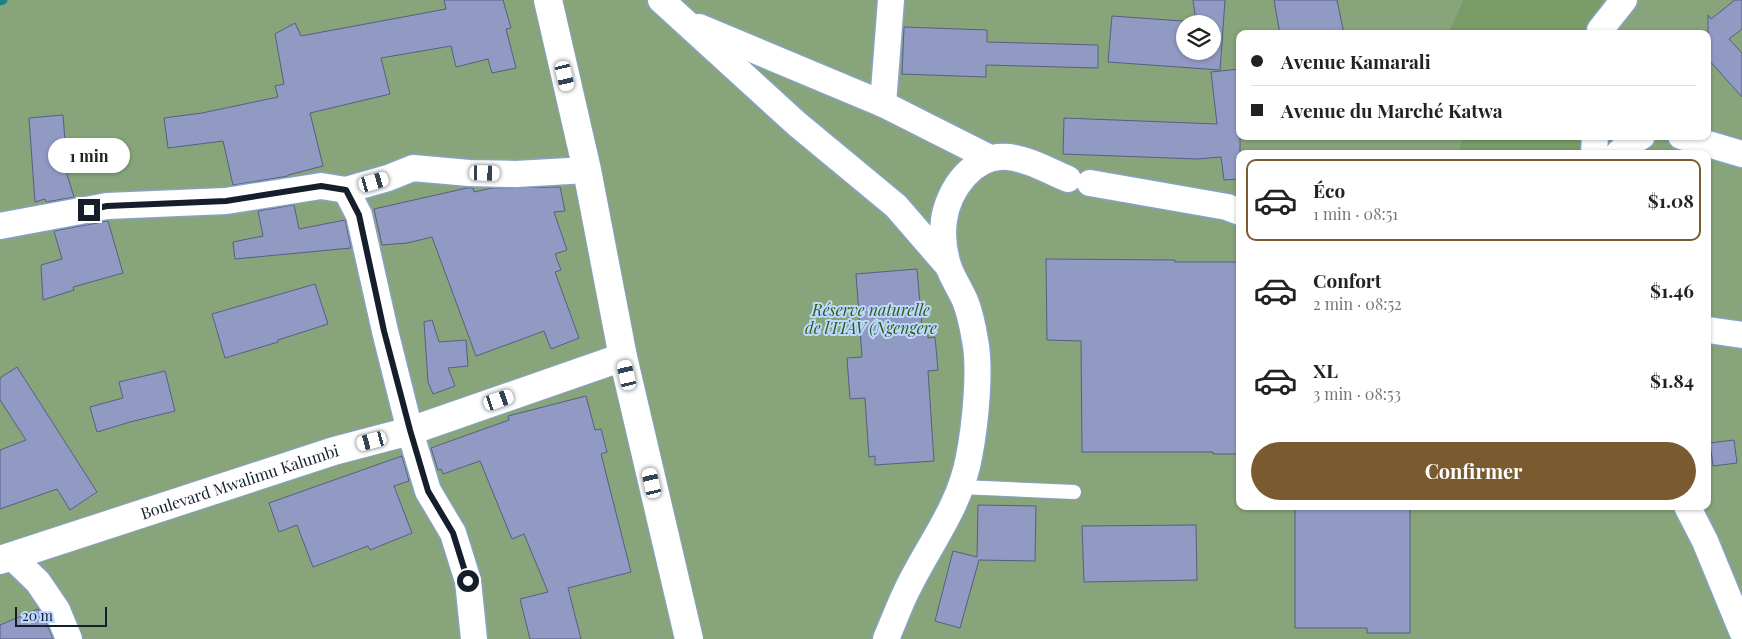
<!DOCTYPE html>
<html lang="fr">
<meta charset="utf-8">
<style>
body{margin:0;font-family:"Playfair Display",serif;background:#f2f2f2;color:#222;height:100vh;display:flex;flex-direction:column;font-size:19px;white-space:nowrap}
*{box-sizing:border-box;margin:0}
p{font-size:16px;color:#767676}
.icon{flex:none;width:28px;height:28px;fill:none;stroke:currentColor;stroke-width:2;stroke-linecap:round;stroke-linejoin:round}
.map{position:relative;flex:1;overflow:hidden}
.drawer{position:absolute;left:1236px;top:150px;width:475px;height:360px;display:flex;flex-direction:column;background:#fff;border-radius:10px;box-shadow:0 1px 4px #0004}
.drawer>*{flex:none}
.top-card{position:absolute;left:1236px;top:30px;width:475px;height:110px;border-radius:10px;box-shadow:0 1px 4px #0004;display:grid;align-content:center;height:110px;padding:0 15px;background:#fff}
.tools{position:absolute;left:1176px;top:15px;display:grid;gap:10px}
.tools a{display:grid;place-items:center;width:45px;height:45px;border-radius:50%;background:#fff;box-shadow:0 1px 4px #0004;font-size:25px}
.scale{position:absolute;left:15px;bottom:12px;width:92px;box-sizing:border-box;padding-left:5px;border:2px solid #151f2c;border-top:0;font-size:14px;line-height:18px;white-space:nowrap;color:#151f2c;-webkit-text-stroke:4px #bdd9ff;paint-order:stroke}
.end{position:absolute;width:22px;height:22px;margin:-11px;border:6px solid #151f2c;background:#fff;box-shadow:0 0 0 2px #fff}
.from{border-radius:50%}
.bubble{position:absolute;height:35px;border-radius:18px;background:#fff;box-shadow:0 1px 4px #0004;font-size:16px;font-weight:700;line-height:35px;text-align:center}
.car{position:absolute;width:15px;height:30px;margin:-15px -8px;border-radius:6px;box-shadow:0 0 4px 1px #0007;background:linear-gradient(#fff 24%,#345 0 40%,#fff 0 76%,#345 0 86%,#fff 0)}
.top-card b{display:flex;align-items:center;gap:18px;height:48px;font-size:19px}
.top-card b+b{border-top:1px solid #e0e0e0}
.top-card i{width:12px;height:12px;background:#222}
ul{padding:9px 0 0;list-style:none}
li{display:flex;align-items:center;gap:15px;height:82px;margin:0 10px 8px;padding:0 5px;border:2px solid transparent;border-radius:10px}
li div{flex:1}
li b{display:block;font-size:19px}
li em{font-style:normal;font-weight:700}
li.on{border-color:#795b2f}
li>.icon{width:45px;height:45px;stroke-width:1.5}
.primary-button{display:flex;gap:10px;margin-top:auto;padding:10px 15px}
.primary-button a{flex:1;height:58px;border-radius:30px;background:#795b2f;color:#fff;font-size:20px;font-weight:700;line-height:58px;text-align:center}
.map>svg:first-child{display:block}
.green{fill:#88a47a;fill-rule:evenodd}
.forest{fill:#799d67}
.lines{fill:none;stroke-linecap:round;stroke-linejoin:round}
.stream{stroke:#1f8283;stroke-width:9}
.building{fill:#919ac3;stroke:#575e84;fill-rule:evenodd}
.lane-casing{stroke:#87a2c6;stroke-width:16}
.street-casing{stroke:#87a2c6;stroke-width:29}
.secondary-casing{stroke:#87a2c6;stroke-width:30}
.lane{stroke:#fff;stroke-width:14}
.street{stroke:#fff;stroke-width:26}
.secondary{stroke:#fff;stroke-width:28}
.route{stroke:#151f2c;stroke-width:6}
.labels{text-anchor:middle;stroke-width:4;stroke-linejoin:round;paint-order:stroke}
.park-label{font-size:16px;font-style:italic;fill:#2e5b0b;stroke:#bdd9ff}
.street-label{font-size:16px;fill:#151f2c;stroke:#bdd9ff}
</style>
<div class="map">
<svg width="1742" height="639" viewBox="0 0 1742 639">
<rect width="100%" height="100%" fill="#b0ccf2"/>
<!-- green -->
<path class="green" d="M0,0H1463L1447,34H1240V136H1461L1459,154H1240V506H1708V154H1587L1588,136H1708V34H1597L1600,6L1605,0H1742V639H0ZM1185,24H1212V51H1185Z"/>
<!-- forest -->
<g class="forest">
<polygon points="1463,0 1605,0 1600,6 1597,34 1447,34"/>
<polygon points="1461,136 1588,136 1587,154 1459,154"/>
</g>
<g class="lines">
<!-- stream -->
<polyline class="stream" points="0,1 3,0"/>
</g>
<!-- building -->
<g class="building">
<polygon points="444,0 503,0 511,28 506,29 516,68 492,73 488,59 456,67 451,46 381,58 390,94 310,113 323,166 288,175 288,176 233,185 223,141 168,148 164,118 202,113 278,97 275,86 284,84 275,34 295,23 301,36 446,9"/>
<path d="M1193,0H1225L1220,70L1108,62L1112,16L1196,22ZM1185,24H1212V51H1185Z"/>
<polygon points="1274,0 1337,0 1344,34 1280,34"/>
<polygon points="1735,0 1742,0 1742,29 1729,39 1742,53 1742,97 1708,59 1708,15 1711,19"/>
<polygon points="904,27 987,30 987,42 1098,45 1098,68 986,65 986,77 902,74"/>
<polygon points="1240,69 1240,179 1224,180 1221,157 1197,159 1063,154 1064,118 1217,124 1211,72"/>
<polygon points="63,115 65,141 57,142 74,197 46,202 45,199 35,202 29,118"/>
<polygon points="560,187 565,211 554,212 567,250 555,254 561,270 555,272 579,338 551,349 544,331 476,356 432,237 407,243 382,245 374,209 467,188 473,188 474,192 492,188"/>
<polygon points="294,205 299,229 345,220 351,248 235,259 233,242 263,236 258,211"/>
<polygon points="108,221 123,273 73,287 74,290 43,300 41,265 62,259 54,231"/>
<polygon points="1046,259 1175,260 1175,262 1240,262 1240,454 1213,454 1213,452 1082,452 1081,341 1047,340"/>
<polygon points="917,269 922,327 927,326 928,338 935,337 938,370 928,371 934,461 875,465 875,456 869,457 865,398 850,399 847,358 862,357 856,274"/>
<polygon points="315,284 328,324 278,340 278,342 225,358 212,314"/>
<polygon points="432,320 439,342 466,340 468,366 448,368 455,386 433,394 428,382 424,322"/>
<polygon points="17,367 97,492 70,510 57,489 0,509 0,450 26,440 0,400 0,378"/>
<polygon points="165,371 175,411 130,422 97,432 90,407 123,398 119,382"/>
<polygon points="586,396 595,430 601,429 607,452 601,454 631,572 568,588 581,639 530,639 520,599 548,592 524,534 512,539 480,461 443,474 441,469 438,470 431,448 509,420 508,416"/>
<polygon points="1734,440 1737,463 1713,466 1710,443"/>
<polygon points="402,456 409,481 394,486 412,533 370,550 368,546 313,567 297,525 279,532 269,503"/>
<polygon points="978,505 1036,506 1035,561 979,560 960,628 935,621 953,551 977,557"/>
<polygon points="1295,506 1410,506 1410,633 1367,633 1367,628 1295,628"/>
<polygon points="1196,525 1197,580 1084,582 1082,526"/>
<polygon points="38,609 44,617 53,639 0,639 0,625"/>
</g>
<g class="lines">
<defs>
<polyline id="lane" points="961,487 1074,492"/>
<g id="street">
<polyline points="661,0 797,124 896,206 948,266"/>
<polyline points="699,27 883,104 990,158"/>
<polyline points="1600,34 1600,30 1624,0"/>
<polyline points="883,104 891,0"/>
<polyline points="1681,136 1742,154"/>
<polyline points="1594,154 1595,136"/>
<polyline points="1618,154 1626,146 1642,136"/>
<polyline points="1090,183 1227,207 1240,212"/>
<polyline points="346,190 359,215 385,331 410,431 428,491 453,533 468,581 474,639"/>
<polyline points="0,226 107,206 226,201 321,186 346,190 388,178 413,168 469,173 516,174 587,170"/>
<polyline points="1708,330 1742,335"/>
<polyline points="1687,506 1705,541 1742,631"/>
<polyline points="11,556 38,582 57,610 69,639"/>
<path d="M886,639C893,623 899,606 907,590C928,546 960,507 969,457C975,426 981,370 975,340C973,328 970,314 966,303C961,290 952,278 948,265C944,252 942,234 944,220C948,190 974,153 1008,157C1028,159 1049,171 1068,179"/>
</g>
<g id="secondary">
<polyline points="548,0 587,170 623,357 689,639"/>
<path id="s1" d="M0,560L334,451L410,431L623,357"/>
</g>
</defs>
<!-- lane casing -->
<use href="#lane" class="lane-casing"/>
<!-- street casing -->
<use href="#street" class="street-casing"/>
<!-- secondary casing -->
<use href="#secondary" class="secondary-casing"/>
<!-- lane -->
<use href="#lane" class="lane"/>
<!-- street -->
<use href="#street" class="street"/>
<!-- secondary -->
<use href="#secondary" class="secondary"/>
</g>
<g class="lines">
<!-- route -->
<polyline class="route" points="89,210 107,206 226,201 321,186 346,190 359,215 384,331 410,430 428,491 453,533 468,581"/>
</g>
<g class="labels">
<!-- park labels -->
<g class="park-label">
<text x="871" y="316">Réserve naturelle<tspan x="871" dy="18">de l'ITAV (Ngengere</tspan></text>
</g>
<!-- street labels -->
<g class="street-label">
<text dy="6" stroke="none"><textPath href="#s1" startOffset="252">Boulevard Mwalimu Kalumbi</textPath></text>
</g>
</g>
</svg>
<div class="tools">
<a><svg class="icon" aria-label="layers" viewBox="0 0 24 24"><path d="M12 4l9 5-9 5-9-5zM3 14l9 5 9-5"/></svg></a>
</div>
<div class="scale">20 m</div>
<i class="end from" style="left:468px;top:581px"></i>
<i class="end" style="left:89px;top:210px"></i>
<div class="bubble" style="left:48px;top:138px;width:82px">1 min</div>
<i class="car" style="left:565px;top:76px;rotate:167deg"></i>
<i class="car" style="left:485px;top:173px;rotate:91deg"></i>
<i class="car" style="left:374px;top:182px;rotate:74deg"></i>
<i class="car" style="left:627px;top:375px;rotate:347deg"></i>
<i class="car" style="left:499px;top:400px;rotate:71deg"></i>
<i class="car" style="left:372px;top:441px;rotate:255deg"></i>
<i class="car" style="left:652px;top:483px;rotate:347deg"></i>
<div class="top-card">
<b><i class="from"></i>Avenue Kamarali</b>
<b><i></i>Avenue du Marché Katwa</b>
</div>
<section class="drawer">
<ul>
<li class="on"><svg class="icon" aria-label="car" viewBox="0 0 24 24"><path d="M5 17H2v-5l4-1 3-4h7l3 4 3 1v5h-3M9 17h6M6 11h13"/><circle cx="7" cy="17" r="2"/><circle cx="17" cy="17" r="2"/></svg><div><b>Éco</b><p>1 min · 08:51</p></div><em>$1.08</em></li>
<li><svg class="icon" aria-label="car" viewBox="0 0 24 24"><path d="M5 17H2v-5l4-1 3-4h7l3 4 3 1v5h-3M9 17h6M6 11h13"/><circle cx="7" cy="17" r="2"/><circle cx="17" cy="17" r="2"/></svg><div><b>Confort</b><p>2 min · 08:52</p></div><em>$1.46</em></li>
<li><svg class="icon" aria-label="car" viewBox="0 0 24 24"><path d="M5 17H2v-5l4-1 3-4h7l3 4 3 1v5h-3M9 17h6M6 11h13"/><circle cx="7" cy="17" r="2"/><circle cx="17" cy="17" r="2"/></svg><div><b>XL</b><p>3 min · 08:53</p></div><em>$1.84</em></li>
</ul>
<div class="primary-button"><a>Confirmer</a></div>
</section>
</div>
